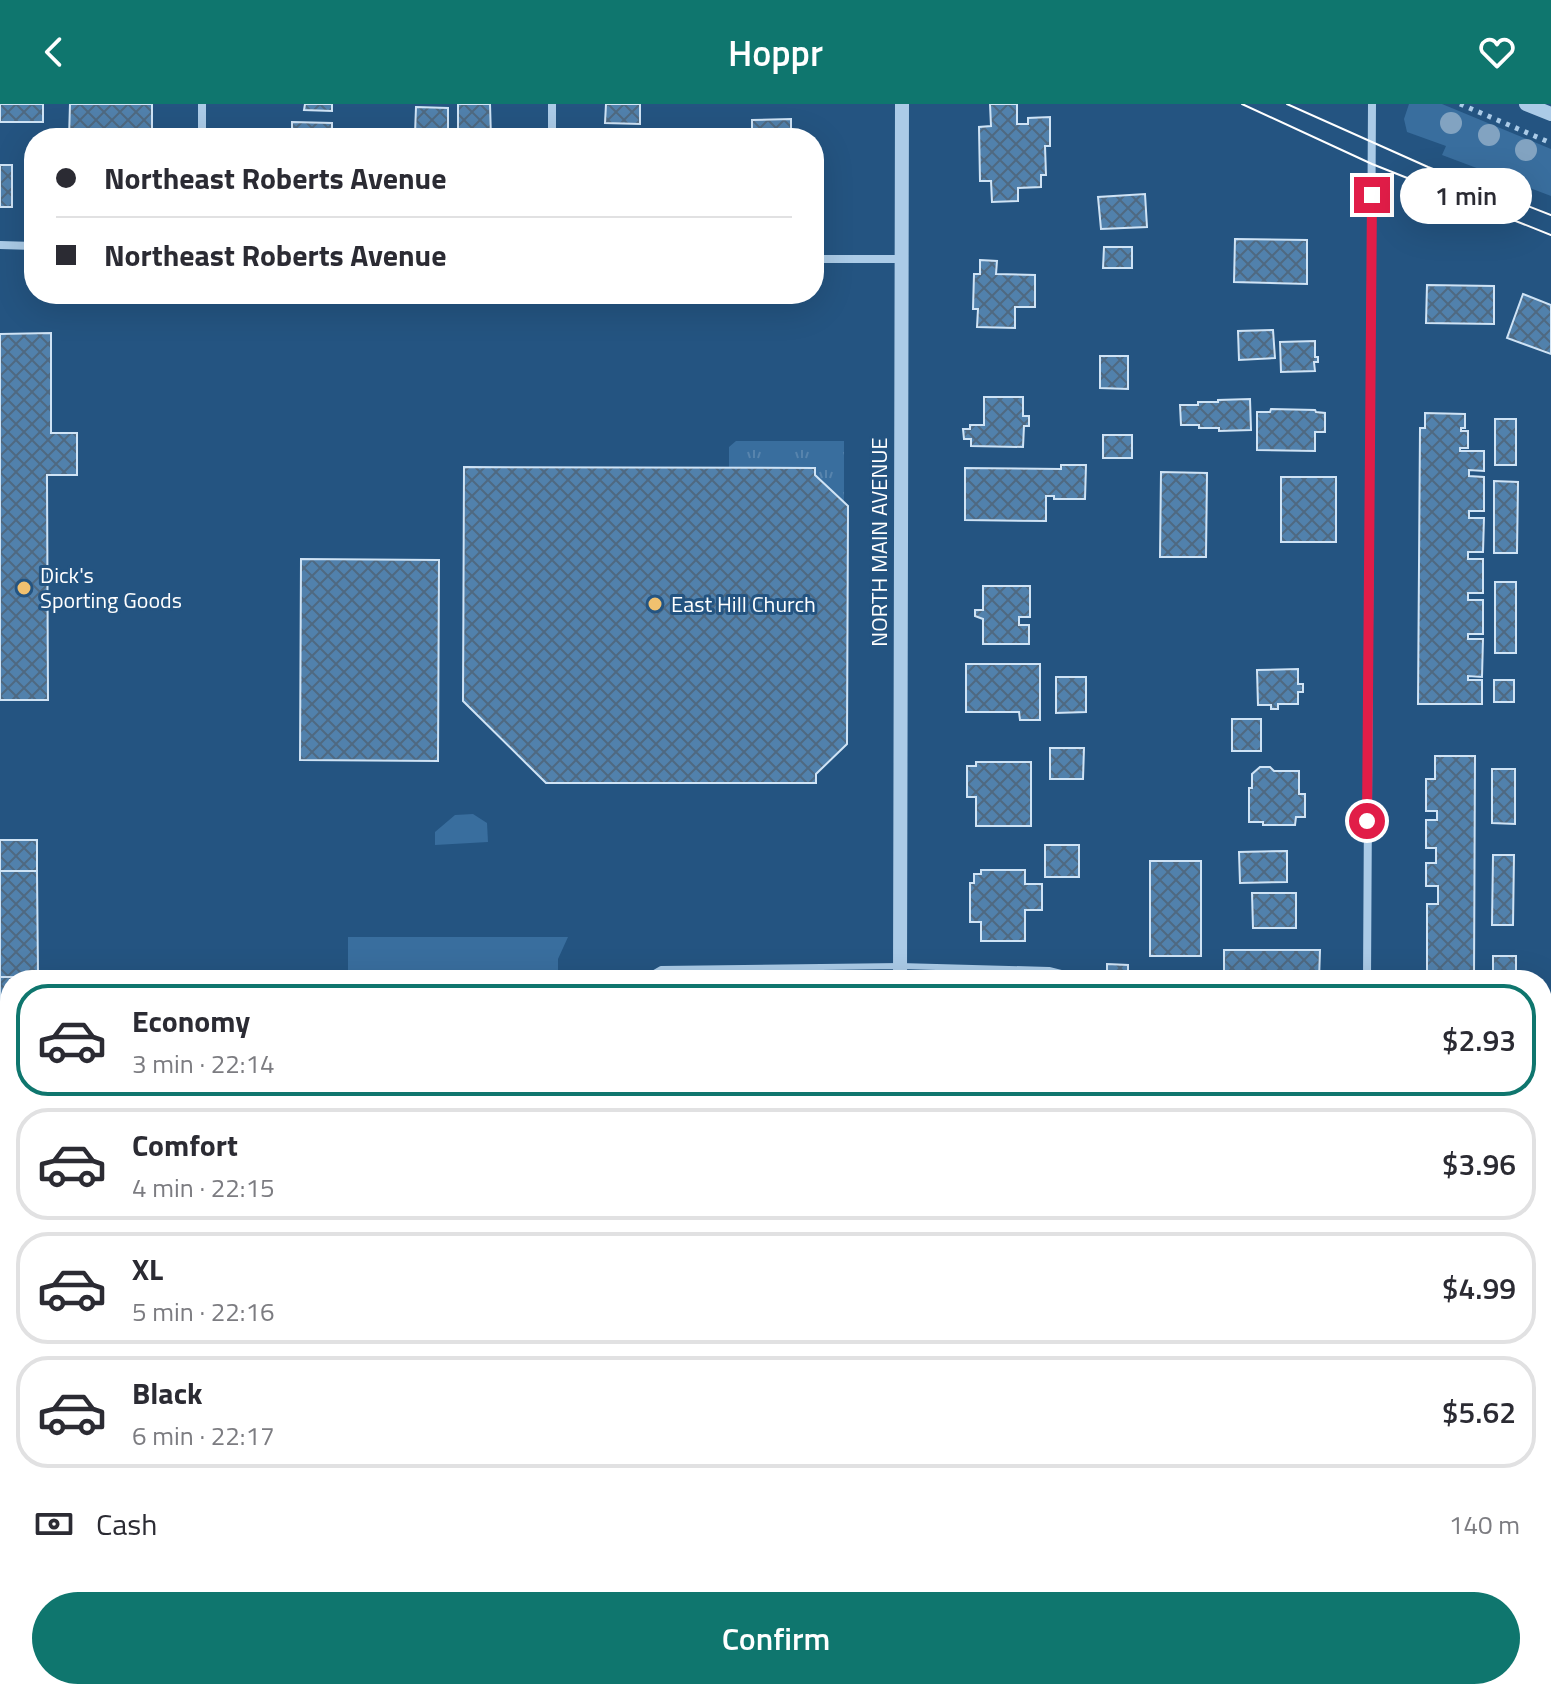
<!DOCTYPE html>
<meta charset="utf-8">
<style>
body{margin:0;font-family:"Titillium Web",sans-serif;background:#f7f7f7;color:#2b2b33;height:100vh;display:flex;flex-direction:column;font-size:30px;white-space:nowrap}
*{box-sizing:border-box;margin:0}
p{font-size:26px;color:#7c7c81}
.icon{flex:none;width:44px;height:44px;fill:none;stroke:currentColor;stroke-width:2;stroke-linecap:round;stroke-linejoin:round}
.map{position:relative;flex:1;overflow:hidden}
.panel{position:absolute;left:0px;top:866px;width:1552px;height:730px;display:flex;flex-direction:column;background:#fff;border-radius:32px 32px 0 0;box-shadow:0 8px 32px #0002}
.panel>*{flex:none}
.guide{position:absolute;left:24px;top:24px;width:800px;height:176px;border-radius:32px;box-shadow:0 8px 32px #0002;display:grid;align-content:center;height:176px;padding:0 32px;background:#fff}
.end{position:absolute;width:36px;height:36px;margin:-18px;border:10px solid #e11d48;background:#fff;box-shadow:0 0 0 4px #fff}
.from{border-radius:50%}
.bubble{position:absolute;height:56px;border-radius:28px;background:#fff;box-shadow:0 8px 32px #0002;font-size:26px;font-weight:600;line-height:56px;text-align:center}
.guide b{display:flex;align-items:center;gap:28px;height:76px;font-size:30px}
.guide b+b{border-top:2px solid #e1e1e2}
.guide i{width:20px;height:20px;background:#2b2b33}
ul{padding:14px 0 0;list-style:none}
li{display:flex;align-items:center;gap:24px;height:112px;margin:0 16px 12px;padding:0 16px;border:4px solid #e1e1e2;border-radius:32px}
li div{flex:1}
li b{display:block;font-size:30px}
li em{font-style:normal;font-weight:600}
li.active{border-color:#0f766e}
li>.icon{width:72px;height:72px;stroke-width:1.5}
.pay{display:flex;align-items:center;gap:20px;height:88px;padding:0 32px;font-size:30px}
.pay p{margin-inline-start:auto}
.button{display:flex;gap:16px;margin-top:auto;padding:16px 32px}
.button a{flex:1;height:92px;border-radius:48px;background:#0f766e;color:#fff;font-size:32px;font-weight:600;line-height:92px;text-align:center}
header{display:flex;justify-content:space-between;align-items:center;height:104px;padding:0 32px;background:#0f766e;color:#fff;font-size:36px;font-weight:600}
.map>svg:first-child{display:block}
.green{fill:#396e9e}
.park{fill:url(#park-tufts)}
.building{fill:url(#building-cross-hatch);stroke:#cfe3f5;stroke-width:2}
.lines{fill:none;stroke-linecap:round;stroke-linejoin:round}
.path{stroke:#abcbe7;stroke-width:5;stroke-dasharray:4 6;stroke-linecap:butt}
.service{stroke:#abcbe7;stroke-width:6}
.minor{stroke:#abcbe7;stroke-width:8}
.tertiary{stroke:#abcbe7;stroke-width:14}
.tram{stroke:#fff;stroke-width:2}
.tree{fill:#82a3c1}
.route{stroke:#e11d48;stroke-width:10}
.poi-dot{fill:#f1c16f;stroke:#245481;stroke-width:3}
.labels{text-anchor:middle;stroke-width:6;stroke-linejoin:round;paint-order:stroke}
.street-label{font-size:22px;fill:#fff;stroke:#245481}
.poi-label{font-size:22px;fill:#fff;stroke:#245481;text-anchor:start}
</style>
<header><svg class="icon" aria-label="back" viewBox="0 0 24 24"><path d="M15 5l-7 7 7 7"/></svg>Hoppr<svg class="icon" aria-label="heart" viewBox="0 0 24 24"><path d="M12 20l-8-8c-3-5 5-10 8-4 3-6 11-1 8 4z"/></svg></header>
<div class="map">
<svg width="1551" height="1595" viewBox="0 0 1551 1595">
<defs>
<pattern id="park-tufts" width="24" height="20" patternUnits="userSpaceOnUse" patternTransform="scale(2)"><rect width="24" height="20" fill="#396e9e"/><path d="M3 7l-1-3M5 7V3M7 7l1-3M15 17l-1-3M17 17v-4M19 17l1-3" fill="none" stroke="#5784ad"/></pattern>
<pattern id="building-cross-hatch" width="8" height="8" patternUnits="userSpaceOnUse" patternTransform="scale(2)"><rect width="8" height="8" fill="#5181ac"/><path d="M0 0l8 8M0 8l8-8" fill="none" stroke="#4f6981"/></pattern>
</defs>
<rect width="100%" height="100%" fill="#245481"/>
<!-- green -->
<g class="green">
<polygon points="1409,0 1442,0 1551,45 1551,92 1442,51 1446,42 1407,28 1404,15"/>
<polygon points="473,710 487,719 488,738 435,741 435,728 455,711"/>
<polygon points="348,833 568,833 558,855 558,876 348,876"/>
</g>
<!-- park -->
<polygon class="park" points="736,337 844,337 844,399 815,371 815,364 729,363 729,343"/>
<!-- building -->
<g class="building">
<rect x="0" y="0" width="43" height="18"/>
<polygon points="70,0 152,0 152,34 69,34"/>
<polygon points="305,0 332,0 332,7 304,6"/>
<polygon points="458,0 490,0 491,34 458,34"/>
<polygon points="606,0 640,0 640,20 605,19"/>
<polygon points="990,0 1017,0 1017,20 1028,20 1028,14 1050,13 1050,42 1045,42 1046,71 1041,71 1041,83 1018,84 1018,97 992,98 991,77 980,77 979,23 991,22"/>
<polygon points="416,3 448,4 448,31 415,30"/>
<polygon points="791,15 791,30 794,30 794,34 758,34 758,31 752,31 752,16"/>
<polygon points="292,18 332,19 332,34 292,34"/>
<polygon points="700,28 700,34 686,34 686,29"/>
<rect x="0" y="61" width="12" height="42"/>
<polygon points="1145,90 1147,123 1101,125 1098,93"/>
<polygon points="1235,135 1307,136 1307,180 1234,178"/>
<polygon points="1104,143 1132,143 1132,164 1103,164"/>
<polygon points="980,156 997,157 996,170 1035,171 1035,203 1015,203 1015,224 977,223 978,205 973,205 974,170 980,170"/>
<polygon points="1427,181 1494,182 1494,220 1426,219"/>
<polygon points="1523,190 1551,201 1551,250 1507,234"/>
<polygon points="1273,226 1275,254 1239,256 1238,227"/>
<polygon points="51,229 51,329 77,329 77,371 47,371 48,596 0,596 0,230"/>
<polygon points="1315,237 1315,253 1318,253 1318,258 1314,258 1315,267 1281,268 1280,238"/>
<polygon points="1100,252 1128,252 1128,285 1100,284"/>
<polygon points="984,293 1023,293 1023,312 1029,312 1029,322 1024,322 1023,343 971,342 971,335 964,335 963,325 970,325 970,321 984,321"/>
<polygon points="1250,295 1251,326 1219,327 1219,324 1199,324 1199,321 1181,321 1180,301 1198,301 1198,298 1218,298 1218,296"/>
<polygon points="1271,305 1315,306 1316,308 1325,309 1325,328 1315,328 1315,347 1257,346 1257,308 1270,308"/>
<polygon points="1425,309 1465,310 1465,324 1461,324 1461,327 1468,327 1468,344 1460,344 1460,347 1484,347 1484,367 1469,366 1469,372 1484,373 1484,407 1469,407 1469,414 1484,414 1483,448 1468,448 1468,455 1483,455 1483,489 1468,489 1468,496 1483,496 1483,530 1468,530 1468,535 1483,535 1482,573 1468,572 1468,576 1482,576 1482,600 1418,600 1420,324 1425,324"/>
<rect x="1495" y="315" width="21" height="46"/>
<rect x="1103" y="331" width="29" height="23"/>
<polygon points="1061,361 1086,361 1085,395 1054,395 1054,392 1046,392 1046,417 965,416 965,364 1061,365"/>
<polygon points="464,363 815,364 815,371 848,402 847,640 816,670 816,679 546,679 463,597"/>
<polygon points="1161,368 1207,369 1206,453 1160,453"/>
<rect x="1281" y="373" width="55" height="65"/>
<polygon points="1494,377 1518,378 1517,449 1494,449"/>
<polygon points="301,455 439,456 438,657 300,656"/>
<rect x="1495" y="478" width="21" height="71"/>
<polygon points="983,482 1030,482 1030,513 1019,513 1019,521 1029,521 1029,540 983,540 983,515 975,512 975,506 983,506"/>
<polygon points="966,560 1040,560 1040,616 1020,616 1019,608 966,608"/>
<polygon points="1298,565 1298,580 1303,580 1303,588 1298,588 1298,600 1278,600 1278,605 1271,605 1271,601 1258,601 1257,566"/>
<polygon points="1056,573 1086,573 1086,608 1056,609"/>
<rect x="1494" y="576" width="20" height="22"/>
<rect x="1232" y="615" width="29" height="32"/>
<polygon points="1050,644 1084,644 1083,675 1050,675"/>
<polygon points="1435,652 1475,652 1474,876 1427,876 1427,800 1438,800 1438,782 1426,782 1426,759 1436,759 1436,744 1426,744 1426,716 1437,716 1437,707 1426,707 1426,675 1435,675"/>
<polygon points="976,658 1031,658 1031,722 976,722 976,693 967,693 967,662 976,662"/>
<polygon points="1260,663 1270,663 1274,667 1299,667 1299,690 1305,690 1305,713 1296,713 1295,721 1263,721 1263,718 1249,718 1249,684 1252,684 1252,670"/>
<polygon points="1492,665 1515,665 1515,720 1492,719"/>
<rect x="0" y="736" width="37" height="31"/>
<rect x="1045" y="741" width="34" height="32"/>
<polygon points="1287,747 1287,778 1240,779 1239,748"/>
<polygon points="1493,751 1514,751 1513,821 1492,821"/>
<rect x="1150" y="757" width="51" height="95"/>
<polygon points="981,766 1025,766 1025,780 1042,780 1042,806 1025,806 1025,837 981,837 981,818 970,818 970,779 974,779 974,770 981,770"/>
<polygon points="0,767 37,767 38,873 0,873"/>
<polygon points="1252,789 1296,789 1296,824 1253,824"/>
<polygon points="1224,846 1320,846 1319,876 1224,876"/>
<rect x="1493" y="852" width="23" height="24"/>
<polygon points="1107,860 1128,861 1128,876 1107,876"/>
<polygon points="1151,870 1203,871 1203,876 1151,876"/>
<polygon points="0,873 38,873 38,876 10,876 10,906 0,906"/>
<rect x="0" y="1152" width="10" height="170"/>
<rect x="0" y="1322" width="10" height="127"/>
<polygon points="1542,1361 1547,1361 1546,1443 1542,1443"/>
<polygon points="1542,1575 1551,1575 1551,1595 1528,1595 1528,1586 1542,1586"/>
<rect x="133" y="1586" width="162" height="9"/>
<rect x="630" y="1586" width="164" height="9"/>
<rect x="794" y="1586" width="84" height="9"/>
<rect x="934" y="1586" width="72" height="9"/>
<polygon points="1006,1586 1135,1586 1134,1595 1006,1595"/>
<rect x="1162" y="1586" width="176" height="9"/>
<rect x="1412" y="1586" width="69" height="9"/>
</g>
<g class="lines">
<!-- path -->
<polyline class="path" points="1460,0 1551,39"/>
<!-- service -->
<g class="service">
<polyline points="642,876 661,865 900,862 1049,866 1069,871 1071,876"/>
<polyline points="1551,955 1549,955 1547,1067 1551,1067"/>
<polyline points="1542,1283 1542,1285"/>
<polyline points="424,1595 549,1595"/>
</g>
<!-- minor -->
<g class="minor">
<polyline points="202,34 202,0"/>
<polyline points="552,34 552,0"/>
<polyline points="0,141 34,142"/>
<polyline points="814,155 902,155"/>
<polyline points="1367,876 1372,0"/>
<polyline points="1542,1149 1551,1149"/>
<polyline points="1542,1496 1551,1496"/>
<polyline points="342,1595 342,1586"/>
<polyline points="1369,1595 1369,1586"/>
</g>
<!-- tertiary -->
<g class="tertiary">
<polyline points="1526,0 1551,10"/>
<polyline points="900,876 902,0"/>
<polyline points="899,1595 899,1586"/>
</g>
<!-- tram -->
<g class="tram">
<polyline points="1242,0 1372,60 1551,131"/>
<polyline points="1287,0 1428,63 1551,111"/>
</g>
</g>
<!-- trees -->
<g class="tree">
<circle cx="1451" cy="19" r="11"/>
<circle cx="1489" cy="31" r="11"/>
<circle cx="1526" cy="46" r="11"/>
</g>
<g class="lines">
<!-- route -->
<polyline class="route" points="1367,717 1372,91"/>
</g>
<!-- markers -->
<g class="poi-dot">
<circle cx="24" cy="484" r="8"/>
<circle cx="655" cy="500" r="8"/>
</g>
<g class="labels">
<!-- street labels -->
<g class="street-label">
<text transform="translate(879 438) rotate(-90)" y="8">NORTH MAIN AVENUE</text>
</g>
<!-- poi labels -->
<g class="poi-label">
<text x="40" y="479">Dick's<tspan x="40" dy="25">Sporting Goods</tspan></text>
<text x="671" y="508">East Hill Church</text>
</g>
</g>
</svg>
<i class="end from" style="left:1367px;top:717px"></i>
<i class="end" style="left:1372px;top:91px"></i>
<div class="bubble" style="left:1400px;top:64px;width:132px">1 min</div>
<div class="guide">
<b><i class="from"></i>Northeast Roberts Avenue</b>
<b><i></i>Northeast Roberts Avenue</b>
</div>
<section class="panel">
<ul>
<li class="active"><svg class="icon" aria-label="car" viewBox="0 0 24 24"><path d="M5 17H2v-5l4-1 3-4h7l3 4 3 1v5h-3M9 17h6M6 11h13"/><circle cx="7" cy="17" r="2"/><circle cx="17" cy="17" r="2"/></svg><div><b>Economy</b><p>3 min · 22:14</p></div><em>$2.93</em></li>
<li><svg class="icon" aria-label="car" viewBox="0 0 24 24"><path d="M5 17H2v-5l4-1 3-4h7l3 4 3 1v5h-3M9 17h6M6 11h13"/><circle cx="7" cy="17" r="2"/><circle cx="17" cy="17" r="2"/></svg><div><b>Comfort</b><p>4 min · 22:15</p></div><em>$3.96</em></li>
<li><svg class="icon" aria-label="car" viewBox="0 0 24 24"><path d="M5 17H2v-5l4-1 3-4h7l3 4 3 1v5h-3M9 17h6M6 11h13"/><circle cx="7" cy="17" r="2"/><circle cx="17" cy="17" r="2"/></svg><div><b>XL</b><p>5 min · 22:16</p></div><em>$4.99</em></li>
<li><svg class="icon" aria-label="car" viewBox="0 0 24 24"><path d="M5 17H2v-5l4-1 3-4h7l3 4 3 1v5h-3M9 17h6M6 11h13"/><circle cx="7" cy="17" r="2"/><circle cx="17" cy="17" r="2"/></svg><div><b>Black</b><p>6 min · 22:17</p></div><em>$5.62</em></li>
</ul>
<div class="pay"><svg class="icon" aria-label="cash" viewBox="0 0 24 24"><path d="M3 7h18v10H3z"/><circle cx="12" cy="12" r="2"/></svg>Cash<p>140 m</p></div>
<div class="button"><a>Confirm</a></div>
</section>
</div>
